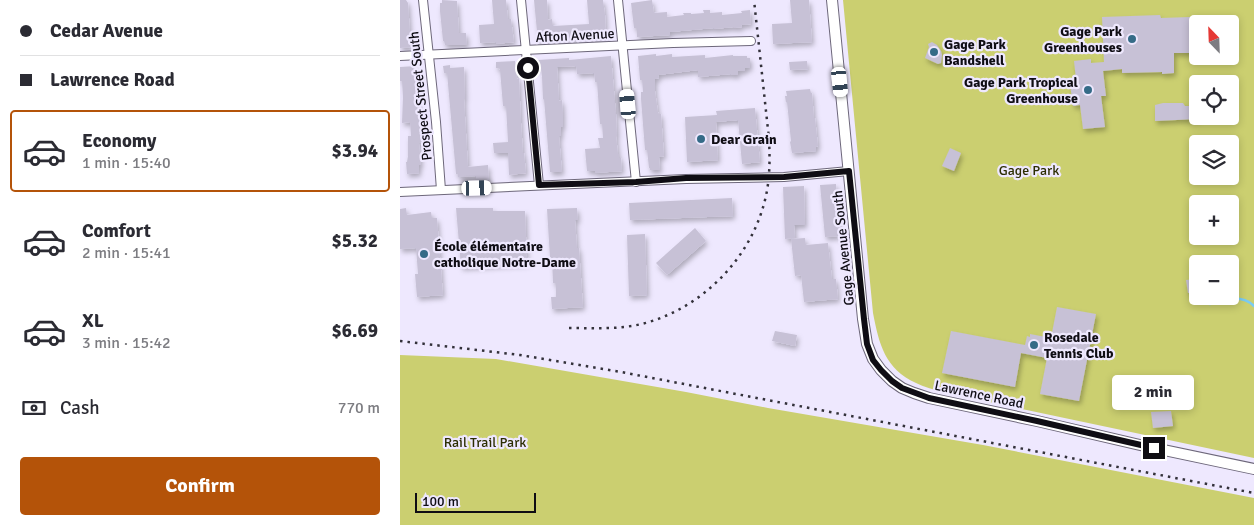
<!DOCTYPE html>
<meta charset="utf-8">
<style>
body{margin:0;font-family:Signika,sans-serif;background:#f2f2f3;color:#2b2b33;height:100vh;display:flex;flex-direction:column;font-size:19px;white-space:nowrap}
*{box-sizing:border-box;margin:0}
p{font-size:16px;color:#7c7c81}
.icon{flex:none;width:28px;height:28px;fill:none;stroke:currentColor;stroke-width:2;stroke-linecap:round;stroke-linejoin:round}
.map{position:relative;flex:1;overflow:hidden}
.details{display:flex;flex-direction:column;background:#fff;width:400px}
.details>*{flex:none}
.banner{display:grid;align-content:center;height:110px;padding:0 20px;background:#fff}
.needle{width:32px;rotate:337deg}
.fabs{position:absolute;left:789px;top:15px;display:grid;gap:10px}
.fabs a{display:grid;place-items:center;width:50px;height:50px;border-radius:5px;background:#fff;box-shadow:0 2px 8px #0003;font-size:25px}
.scale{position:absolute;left:15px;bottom:12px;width:121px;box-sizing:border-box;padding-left:5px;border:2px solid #0f0d14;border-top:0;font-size:14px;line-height:18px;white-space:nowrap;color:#0f0d14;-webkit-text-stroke:4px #eee8fe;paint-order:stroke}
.end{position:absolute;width:22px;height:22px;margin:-11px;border:6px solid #0f0d14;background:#fff;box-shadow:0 0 0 2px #fff}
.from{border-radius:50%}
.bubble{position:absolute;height:35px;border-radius:5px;background:#fff;box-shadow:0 2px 8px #0003;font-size:16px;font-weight:700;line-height:35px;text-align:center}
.car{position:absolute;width:15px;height:30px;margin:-15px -8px;border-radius:6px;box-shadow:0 0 4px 1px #0007;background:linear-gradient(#fff 24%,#345 0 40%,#fff 0 76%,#345 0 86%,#fff 0)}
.banner b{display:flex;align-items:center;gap:18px;height:48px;font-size:19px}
.banner b+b{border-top:1px solid #e1e1e2}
.banner i{width:12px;height:12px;background:#2b2b33}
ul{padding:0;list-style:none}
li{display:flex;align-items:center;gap:15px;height:82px;margin:0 10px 8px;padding:0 10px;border:2px solid transparent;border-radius:5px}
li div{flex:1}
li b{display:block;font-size:19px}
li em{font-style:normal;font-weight:700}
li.selected{border-color:#b45309}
li>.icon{width:45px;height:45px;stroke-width:1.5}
.pay{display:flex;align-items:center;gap:12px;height:55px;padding:0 20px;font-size:19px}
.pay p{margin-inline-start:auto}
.button{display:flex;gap:10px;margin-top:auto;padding:10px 20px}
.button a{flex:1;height:58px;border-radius:5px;background:#b45309;color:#fff;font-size:20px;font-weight:700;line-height:58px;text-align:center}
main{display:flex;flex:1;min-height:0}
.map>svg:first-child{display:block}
.green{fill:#cbcf70;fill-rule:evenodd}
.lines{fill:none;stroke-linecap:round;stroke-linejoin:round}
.stream{stroke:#7acbf3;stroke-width:2.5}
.building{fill:#c7c1d6;filter:url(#shadow)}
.street-casing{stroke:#6d677a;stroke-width:10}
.secondary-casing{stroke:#6d677a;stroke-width:12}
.street{stroke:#fff;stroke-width:8}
.secondary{stroke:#fff;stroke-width:10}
.rail{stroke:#33313a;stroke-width:2.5;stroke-dasharray:2.5 5;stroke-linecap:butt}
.route{stroke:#0f0d14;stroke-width:6}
.poi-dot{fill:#356b87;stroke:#eee8fe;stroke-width:2}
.labels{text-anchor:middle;stroke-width:4.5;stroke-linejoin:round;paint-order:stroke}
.poi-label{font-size:14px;font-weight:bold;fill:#0f0d14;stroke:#eee8fe;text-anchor:start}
.street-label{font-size:14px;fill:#0f0d14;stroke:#eee8fe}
.park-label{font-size:14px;fill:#2c2d02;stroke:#eee8fe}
</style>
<main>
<section class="details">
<div class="banner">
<b><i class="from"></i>Cedar Avenue</b>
<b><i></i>Lawrence Road</b>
</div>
<ul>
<li class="selected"><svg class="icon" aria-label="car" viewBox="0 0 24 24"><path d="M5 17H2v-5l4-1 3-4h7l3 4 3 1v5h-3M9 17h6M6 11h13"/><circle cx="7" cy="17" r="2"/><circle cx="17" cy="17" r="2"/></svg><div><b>Economy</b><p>1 min · 15:40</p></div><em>$3.94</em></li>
<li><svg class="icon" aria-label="car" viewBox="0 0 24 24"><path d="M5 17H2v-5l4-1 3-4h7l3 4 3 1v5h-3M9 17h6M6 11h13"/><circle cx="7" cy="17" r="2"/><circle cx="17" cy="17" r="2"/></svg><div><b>Comfort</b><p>2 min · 15:41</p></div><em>$5.32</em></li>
<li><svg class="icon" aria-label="car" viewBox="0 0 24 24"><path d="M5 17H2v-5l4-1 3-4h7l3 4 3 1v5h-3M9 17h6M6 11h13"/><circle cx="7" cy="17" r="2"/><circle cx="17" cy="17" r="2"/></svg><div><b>XL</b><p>3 min · 15:42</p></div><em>$6.69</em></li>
</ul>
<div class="pay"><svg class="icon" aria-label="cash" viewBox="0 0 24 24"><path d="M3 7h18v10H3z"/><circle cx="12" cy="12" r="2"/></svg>Cash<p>770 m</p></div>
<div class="button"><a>Confirm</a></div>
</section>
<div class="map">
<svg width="854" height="525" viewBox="0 0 854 525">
<defs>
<filter id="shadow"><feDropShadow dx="2" dy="3.5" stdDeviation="2.5" flood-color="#0004"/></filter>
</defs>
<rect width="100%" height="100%" fill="#eee8fe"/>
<!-- green -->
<g class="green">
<path d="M443,0H854V458L542,392C533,389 524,387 516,383C485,369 479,344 473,313ZM798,24H830V56H798ZM798,84H830V116H798ZM798,144H830V176H798ZM798,204H830V236H798ZM798,264H830V296H798Z"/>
<polygon points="0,355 96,359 286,392 368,408 583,445 854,498 854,525 0,525"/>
</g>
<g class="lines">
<!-- stream -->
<path class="stream" d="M810,304C824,299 842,294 854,306"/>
</g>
<!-- building -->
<g class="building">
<polygon points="0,0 6,0 8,3 11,47 0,48"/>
<polygon points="42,0 57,1 59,33 66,33 67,45 45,45 44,41 43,41 40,11 40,3 42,3"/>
<polygon points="92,0 106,0 108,19 111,19 114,42 96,44 96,42 80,43 79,25 94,24"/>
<polygon points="134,0 147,0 148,18 148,20 152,19 153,26 189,24 187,0 203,0 205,15 206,38 190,39 190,37 138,42"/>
<polygon points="252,0 254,13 267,12 267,17 284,15 283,13 291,13 291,14 304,13 303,10 310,10 310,13 322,12 322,15 342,13 341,11 350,10 351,24 341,25 342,27 334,28 334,27 314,29 314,28 270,32 270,35 237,37 237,28 234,28 231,3"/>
<polygon points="390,0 409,0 412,42 373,44 372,24 392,23"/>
<polygon points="760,15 761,18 790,17 792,53 774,53 774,73 762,74 762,72 722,73 722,69 703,71 706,96 701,96 705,127 683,129 680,105 673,106 670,84 672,84 671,79 676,79 674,61 691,59 691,63 704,62 702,17"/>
<polygon points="532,42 537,45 541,51 542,55 541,63 538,64 525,58 529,47 528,44"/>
<polygon points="256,54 256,56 272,54 272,57 305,55 305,58 333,55 333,56 347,56 347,58 350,58 350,68 345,68 345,71 338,71 338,75 331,75 331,74 298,77 298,70 258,75 259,78 255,79 255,91 258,112 259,114 261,114 264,156 259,157 260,170 250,170 250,168 249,168 247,150 245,150 241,99 241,92 243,92 242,80 240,80 238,56"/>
<polygon points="211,56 216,114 217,136 216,136 218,154 219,154 219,158 221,158 222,171 195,173 195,171 187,171 185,149 200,148 198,138 203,138 202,124 200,124 197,82 195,82 194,73 177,74 176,66 157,67 159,99 159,101 162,100 163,113 163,127 161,127 161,136 159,136 162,172 150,172 144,99 143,100 142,77 141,68 139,69 138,60 169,58 169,60"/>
<polygon points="115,61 117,79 119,78 121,123 123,153 124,153 126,173 109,175 108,153 94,153 93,143 108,142 106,106 103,106 100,70 99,68 96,68 96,62"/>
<polygon points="407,61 408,69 390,70 389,62"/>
<polygon points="50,65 50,68 64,67 65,99 64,99 68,167 88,165 89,179 76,180 76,176 58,177 58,174 56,174 47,73 44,73 43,66"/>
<polygon points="16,66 17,96 18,96 21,133 24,133 24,142 19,143 21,165 19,165 19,173 7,174 6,162 7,162 8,156 8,136 11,136 10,122 2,123 3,97 2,81 0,81 0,67"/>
<polygon points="410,89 411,93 412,93 414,118 415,118 418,146 416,147 416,151 392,153 390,142 391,141 387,102 386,103 385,96 387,96 386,91"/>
<polygon points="763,103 783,103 785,106 798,106 798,119 755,121 755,105"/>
<polygon points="355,108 360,162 342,164 338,120 316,122 318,160 287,162 285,117 317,115 316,111"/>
<polygon points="550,148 561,153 554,171 542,166"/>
<polygon points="436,184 440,232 438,232 439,236 425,237 420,185"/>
<polygon points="404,186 405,225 394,225 395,238 385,239 383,187"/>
<polygon points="332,198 333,216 230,220 229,203"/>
<polygon points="6,208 7,215 31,212 32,218 37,218 43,295 17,297 15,274 18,274 16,248 0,249 0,209"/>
<polygon points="56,208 93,208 93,211 125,211 127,263 61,267"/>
<polygon points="177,208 178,220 175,220 177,248 179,248 183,307 152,309 151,297 156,297 156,283 153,283 152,258 150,258 147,209"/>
<polygon points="295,228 306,241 267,275 256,263"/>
<polygon points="245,234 247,295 229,296 227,235"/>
<polygon points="405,238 406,245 428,243 432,279 436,279 438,299 404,302 401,275 395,276 391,239"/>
<polygon points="796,279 797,292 788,293 786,280"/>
<polygon points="657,307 696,314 679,401 640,394 647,358 621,353 615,387 542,373 551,331 625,345 627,336 630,337 630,334 651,338"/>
<polygon points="375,331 397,335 395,346 372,341"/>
<polygon points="771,411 773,426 753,428 751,412"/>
</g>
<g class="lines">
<defs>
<g id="street">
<polyline points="23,0 36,122 41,190"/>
<polyline points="121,0 139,185"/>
<polyline points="218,0 236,182"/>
<polyline points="0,56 273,43 351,41"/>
<polyline points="0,192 286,179 384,177 449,171"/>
</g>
<polyline id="secondary" points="432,0 463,319 467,344 473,359 481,370 492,381 502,388 514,393 529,398 637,421 740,445 854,469"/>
</defs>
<!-- street casing -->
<use href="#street" class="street-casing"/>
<!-- secondary casing -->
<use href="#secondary" class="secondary-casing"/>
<!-- street -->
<use href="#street" class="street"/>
<!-- secondary -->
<use href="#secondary" class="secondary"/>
<!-- rail -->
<g class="rail">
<path d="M169,328C196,328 223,330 249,322C305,305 351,257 365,200C370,180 370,160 369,139L354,0"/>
<polyline points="0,341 120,355 221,372 854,493"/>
</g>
</g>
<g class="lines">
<!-- route -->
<polyline class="route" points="128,68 139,185 236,182 286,178 384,177 449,171 464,319 467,344 473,360 481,370 492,381 502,388 529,398 637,421 754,448"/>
</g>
<!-- markers -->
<g class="poi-dot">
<circle cx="732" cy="39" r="5"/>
<circle cx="534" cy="52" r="5"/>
<circle cx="688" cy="90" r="5"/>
<circle cx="301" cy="139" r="5"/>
<circle cx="24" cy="254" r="5"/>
<circle cx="634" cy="345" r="5"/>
</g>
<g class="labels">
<!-- poi labels -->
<g class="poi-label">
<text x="722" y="36" text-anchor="end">Gage Park<tspan x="722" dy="16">Greenhouses</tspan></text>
<text x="544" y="49">Gage Park<tspan x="544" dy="16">Bandshell</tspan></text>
<text x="678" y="87" text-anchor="end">Gage Park Tropical<tspan x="678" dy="16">Greenhouse</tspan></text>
<text x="311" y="144">Dear Grain</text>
<text x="34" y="251">École élémentaire<tspan x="34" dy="16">catholique Notre-Dame</tspan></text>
<text x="644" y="342">Rosedale<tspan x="644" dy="16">Tennis Club</tspan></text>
</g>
<!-- street labels -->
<g class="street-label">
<text transform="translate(175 35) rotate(-3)" y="5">Afton Avenue</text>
<text transform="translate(20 96) rotate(-96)" y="5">Prospect Street South</text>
<text transform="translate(443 248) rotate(-96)" y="5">Gage Avenue South</text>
<text transform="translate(579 394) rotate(12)" y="5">Lawrence Road</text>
</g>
<!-- park labels -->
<g class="park-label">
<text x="629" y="175">Gage Park</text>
<text x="85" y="447">Rail Trail Park</text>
</g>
</g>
</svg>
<div class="fabs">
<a><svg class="needle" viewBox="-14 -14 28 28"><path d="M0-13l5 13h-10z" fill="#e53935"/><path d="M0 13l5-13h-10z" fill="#7c7c81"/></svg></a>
<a><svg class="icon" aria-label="locate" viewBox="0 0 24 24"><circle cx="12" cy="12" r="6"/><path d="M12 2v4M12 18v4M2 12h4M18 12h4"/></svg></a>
<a><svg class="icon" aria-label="layers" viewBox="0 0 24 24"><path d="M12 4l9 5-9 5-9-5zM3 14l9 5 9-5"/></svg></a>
<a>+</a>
<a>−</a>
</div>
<div class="scale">100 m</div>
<i class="end from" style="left:128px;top:68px"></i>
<i class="end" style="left:754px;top:448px"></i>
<div class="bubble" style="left:712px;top:375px;width:82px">2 min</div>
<i class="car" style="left:440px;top:82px;rotate:174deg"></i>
<i class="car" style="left:228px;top:104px;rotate:355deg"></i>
<i class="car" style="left:77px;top:188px;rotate:88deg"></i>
</div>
</main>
